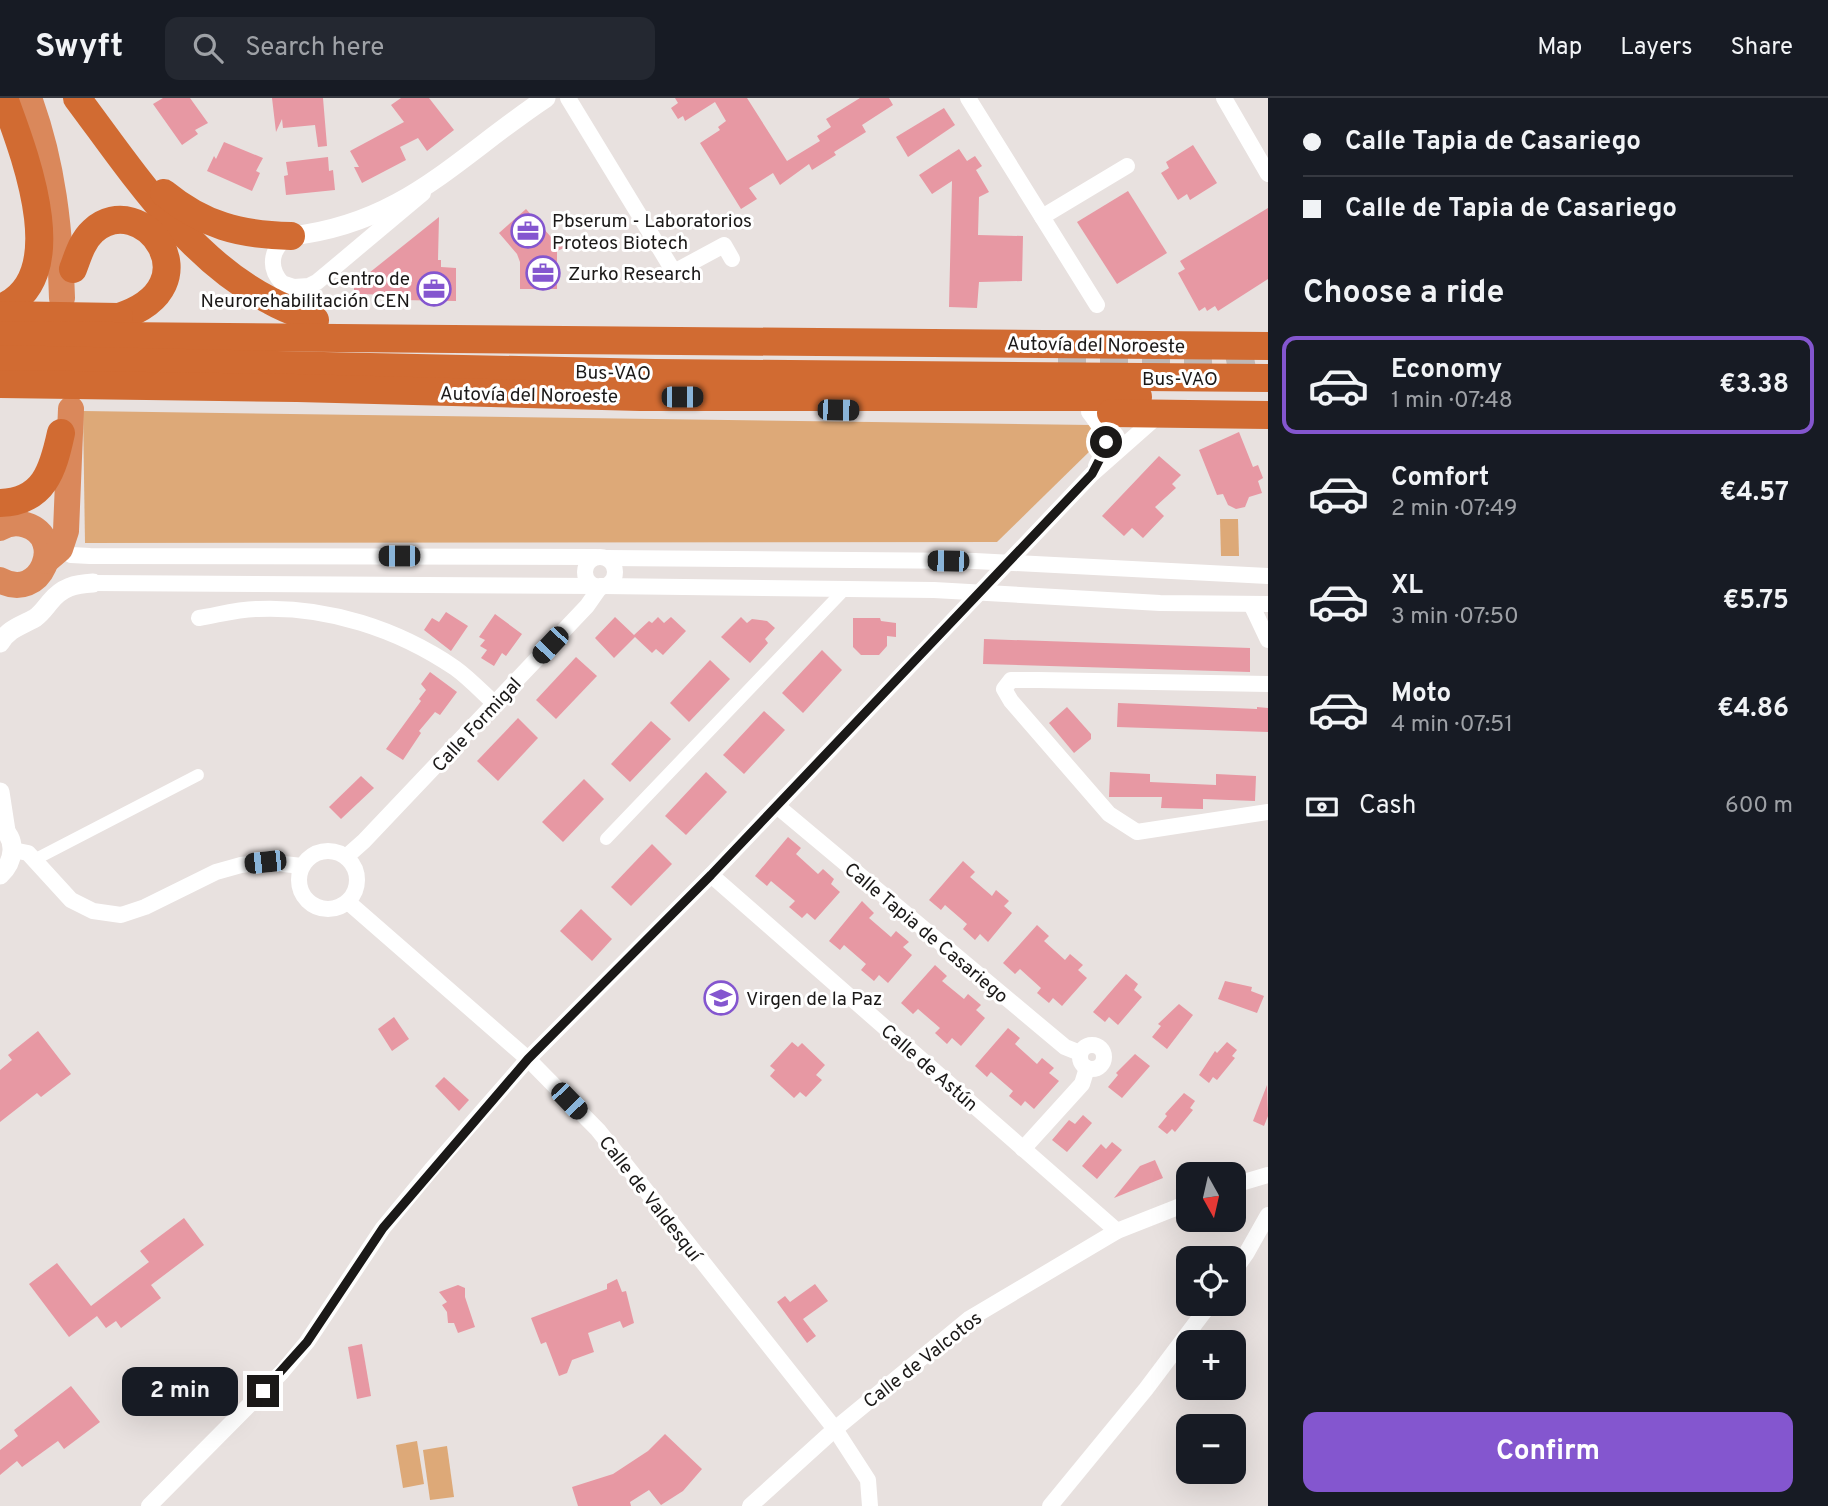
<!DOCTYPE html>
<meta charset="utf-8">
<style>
body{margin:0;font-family:Overpass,sans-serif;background:#242831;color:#f1f3f6;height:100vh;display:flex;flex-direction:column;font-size:26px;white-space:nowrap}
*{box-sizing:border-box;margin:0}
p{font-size:23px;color:#9ea1a6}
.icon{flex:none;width:38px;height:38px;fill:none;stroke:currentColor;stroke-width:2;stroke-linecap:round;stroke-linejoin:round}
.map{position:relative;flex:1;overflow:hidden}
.panel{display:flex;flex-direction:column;background:#171b24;width:560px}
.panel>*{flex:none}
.guide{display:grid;align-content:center;height:154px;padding:0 35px;background:#171b24}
.needle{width:46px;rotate:172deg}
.controls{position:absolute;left:1176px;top:1064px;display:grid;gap:14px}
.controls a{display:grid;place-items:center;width:70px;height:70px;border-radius:14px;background:#171b24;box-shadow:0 7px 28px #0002;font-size:35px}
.end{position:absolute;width:32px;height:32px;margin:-16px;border:9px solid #1b1918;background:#fff;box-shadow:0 0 0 4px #fff}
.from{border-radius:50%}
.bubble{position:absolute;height:49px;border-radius:14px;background:#171b24;box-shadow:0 7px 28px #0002;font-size:23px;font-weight:700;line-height:49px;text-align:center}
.car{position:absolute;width:21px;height:42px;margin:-21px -10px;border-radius:9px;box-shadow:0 0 5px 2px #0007;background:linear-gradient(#222 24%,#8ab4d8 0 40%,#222 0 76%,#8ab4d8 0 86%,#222 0)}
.guide b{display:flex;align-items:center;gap:24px;height:66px;font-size:26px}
.guide b+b{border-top:2px solid #363941}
.guide i{width:18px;height:18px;background:#f1f3f6}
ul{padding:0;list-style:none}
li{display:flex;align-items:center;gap:21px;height:98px;margin:0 14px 10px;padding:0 21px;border:4px solid transparent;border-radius:14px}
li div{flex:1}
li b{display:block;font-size:26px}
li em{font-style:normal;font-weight:700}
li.selected{border-color:#8456cf}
li>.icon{width:63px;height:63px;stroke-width:1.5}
h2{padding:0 35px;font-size:32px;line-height:84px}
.pay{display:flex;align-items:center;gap:18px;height:77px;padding:0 35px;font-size:26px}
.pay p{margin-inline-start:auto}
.button{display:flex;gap:14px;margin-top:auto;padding:14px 35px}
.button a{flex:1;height:80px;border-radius:14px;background:#8456cf;color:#fff;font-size:28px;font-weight:700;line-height:80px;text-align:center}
header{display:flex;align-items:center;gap:42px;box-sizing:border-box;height:98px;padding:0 35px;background:#171b24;border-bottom:2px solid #363941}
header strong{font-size:33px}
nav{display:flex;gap:38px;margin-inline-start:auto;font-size:24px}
.search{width:490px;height:63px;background:#242831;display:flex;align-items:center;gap:18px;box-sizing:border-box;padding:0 24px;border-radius:14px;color:#9ea1a6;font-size:26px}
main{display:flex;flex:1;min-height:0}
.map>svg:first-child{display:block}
.green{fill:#dda978}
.building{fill:#e798a3}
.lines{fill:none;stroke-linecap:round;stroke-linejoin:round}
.motorway-tunnel{stroke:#bfb9b7;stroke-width:28;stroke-dasharray:28 14;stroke-linecap:butt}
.pedestrian{stroke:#fff;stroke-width:12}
.minor{stroke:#fff;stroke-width:16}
.tertiary{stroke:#fff;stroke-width:19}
.trunk{stroke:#da885b;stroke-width:26}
.motorway{stroke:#d16b32;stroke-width:28}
.route{stroke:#1b1918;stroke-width:9}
.labels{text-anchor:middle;stroke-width:6;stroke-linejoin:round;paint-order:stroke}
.poi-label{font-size:19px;fill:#1b1918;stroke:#fff;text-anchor:start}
.street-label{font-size:19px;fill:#1b1918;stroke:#fff}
</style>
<header>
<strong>Swyft</strong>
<div class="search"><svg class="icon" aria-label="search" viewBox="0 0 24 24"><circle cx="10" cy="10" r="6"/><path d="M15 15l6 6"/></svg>Search here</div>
<nav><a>Map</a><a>Layers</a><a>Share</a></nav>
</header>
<main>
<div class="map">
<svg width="1268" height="1408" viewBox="0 0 1268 1408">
<rect width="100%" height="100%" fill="#e8e1df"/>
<!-- green -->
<g class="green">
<polygon points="83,313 1091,327 1094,349 997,444 85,445"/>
<polygon points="1220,421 1238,421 1239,458 1221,458"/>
<polygon points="417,1343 424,1386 403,1390 396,1347"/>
<polygon points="447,1348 454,1399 430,1402 423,1352"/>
</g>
<!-- building -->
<g class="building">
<polygon points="163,0 190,0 208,25 195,32 198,36 182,47 153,6"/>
<polygon points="272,0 323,0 327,48 318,49 315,27 283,30 282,21 276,34"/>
<polygon points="401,0 429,0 454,32 427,53 418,40 400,49 406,62 362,85 354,69 359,69 350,53 404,24 391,7"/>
<polygon points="675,0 747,0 787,63 820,43 817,38 831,29 826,21 860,0 889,0 893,7 862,27 866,34 834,54 836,57 812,72 809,66 780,87 773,75 749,90 757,101 741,111 700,45 720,32 718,29 726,23 715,4 685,23 683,18 678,21 671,10 678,5"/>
<polygon points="944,10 955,27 908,59 896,39"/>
<polygon points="224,44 263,60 256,73 260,75 252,93 207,73 214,58 216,61"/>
<polygon points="1193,47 1217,85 1190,102 1187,96 1178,102 1161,75 1169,70 1166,64"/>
<polygon points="959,51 967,63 975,58 982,68 976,72 989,94 979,99 978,137 1023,138 1022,183 979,184 977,210 949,209 952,83 932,96 919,77"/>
<polygon points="328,59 329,73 333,72 335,92 286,97 284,78 288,77 286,64"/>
<polygon points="1128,93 1167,155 1117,186 1077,124"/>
<polygon points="1268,110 1268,181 1218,213 1215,208 1207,213 1205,209 1199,213 1178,175 1185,171 1180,163"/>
<polygon points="526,111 551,139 558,136 564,150 557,153 557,191 520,191 520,164 517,156 499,135"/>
<polygon points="439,119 438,162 441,162 441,169 456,170 456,203 401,202 401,197 354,196 354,187"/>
<polygon points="1239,334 1253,369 1258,367 1263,380 1258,383 1262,395 1249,399 1245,409 1236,411 1228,407 1223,396 1217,397 1199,352"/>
<polygon points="1159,358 1181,377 1172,386 1176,390 1155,409 1164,418 1143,440 1132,430 1124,438 1102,418"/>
<polygon points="446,514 468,528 451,553 424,532 432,520 439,524"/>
<polygon points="495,516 522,536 506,558 502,555 494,568 481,560 487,552 480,548 485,542 479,539"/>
<polygon points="615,519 634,537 649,523 652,525 658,519 664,525 671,519 686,533 663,557 656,551 652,555 635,539 614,560 595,540"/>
<polygon points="741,519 747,525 752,521 767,523 775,530 765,541 768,545 750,565 721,539"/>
<polygon points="853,520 880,520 881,523 896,525 896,539 887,538 887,548 879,557 861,557 853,549"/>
<polygon points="984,541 1250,550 1250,574 983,566"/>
<polygon points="822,552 842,572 803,615 782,595"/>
<polygon points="576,559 597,578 556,621 536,602"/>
<polygon points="710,562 730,581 689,624 670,605"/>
<polygon points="430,574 457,594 440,617 435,614 419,633 421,635 403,662 386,651 421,603 419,601 426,592 421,586"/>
<polygon points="1118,605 1257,611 1257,609 1268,610 1268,634 1117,629"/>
<polygon points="1067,609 1091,636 1091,641 1074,655 1049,625"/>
<polygon points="764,613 785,632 744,676 723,657"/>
<polygon points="518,620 538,640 498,683 477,663"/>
<polygon points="651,623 671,641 630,684 611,666"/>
<polygon points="706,674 727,694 686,737 665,718"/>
<polygon points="1110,674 1150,676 1150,684 1216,687 1216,676 1256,678 1255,703 1203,701 1203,711 1161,710 1162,699 1109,699"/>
<polygon points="361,678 374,690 341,721 329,709"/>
<polygon points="584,681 604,701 563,744 542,724"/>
<polygon points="788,739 801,750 796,756 818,776 823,771 834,781 831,786 840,794 815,822 807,815 802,820 789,809 795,803 771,783 767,788 755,778"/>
<polygon points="652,746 672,766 631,808 611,789"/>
<polygon points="963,763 975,774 970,779 992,798 996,792 1009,803 1004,808 1012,815 988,844 980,836 975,842 963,831 967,826 945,807 941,812 929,802"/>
<polygon points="862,803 874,815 869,820 891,839 896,833 909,844 903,849 912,857 888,885 879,877 874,883 861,872 866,866 844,847 840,852 829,843"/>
<polygon points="581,811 612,841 592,863 560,833"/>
<polygon points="1037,827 1049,838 1044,843 1065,862 1070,856 1083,867 1078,872 1087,880 1062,908 1053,900 1049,905 1037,895 1041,890 1020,871 1015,876 1003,865"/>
<polygon points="935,867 947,878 942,883 964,901 968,896 981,907 976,912 985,920 961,948 952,940 947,946 935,935 940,930 918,911 913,916 901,905"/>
<polygon points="1126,876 1138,886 1134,892 1142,899 1118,927 1109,919 1105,924 1093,914"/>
<polygon points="1225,883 1252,889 1251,893 1264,898 1257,915 1218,901"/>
<polygon points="1179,906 1193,917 1167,951 1152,939 1161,928 1158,926"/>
<polygon points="394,919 409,941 392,953 378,931"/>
<polygon points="1008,930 1020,940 1015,946 1037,966 1042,960 1054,970 1049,975 1059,983 1034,1011 1025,1003 1021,1008 1009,998 1013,993 991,974 987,979 975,968"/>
<polygon points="38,933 71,976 41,999 37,995 0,1024 0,972 12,962 8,957"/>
<polygon points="792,944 798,949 802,945 825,967 816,977 822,982 806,999 800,994 794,1000 770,978 775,972 770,968"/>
<polygon points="1227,944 1237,952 1232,958 1235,960 1217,982 1213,979 1209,985 1199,977 1215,953 1217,955"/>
<polygon points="1135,956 1150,968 1122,1000 1108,989 1118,977 1116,975"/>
<polygon points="444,979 469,1002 459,1013 435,988"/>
<polygon points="1267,987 1268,1018 1264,1028 1253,1023"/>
<polygon points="1184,995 1195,1003 1190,1010 1193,1012 1175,1034 1172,1031 1167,1036 1158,1029 1167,1018 1165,1016"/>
<polygon points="1083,1017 1092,1025 1067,1054 1052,1042 1069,1022 1075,1026"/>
<polygon points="1112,1044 1122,1052 1097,1081 1082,1068 1101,1046 1106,1051"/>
<polygon points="1155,1062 1163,1080 1114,1100 1140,1068"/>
<polygon points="184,1120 204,1147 151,1187 161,1200 121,1230 116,1223 106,1230 97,1218 69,1239 29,1186 57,1165 91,1208 149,1164 140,1153"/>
<polygon points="617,1181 622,1194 626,1193 634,1225 623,1230 620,1223 588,1235 594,1254 572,1262 567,1275 559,1278 546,1244 541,1246 531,1220 607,1191 607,1186"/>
<polygon points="815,1186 828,1203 803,1221 816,1238 807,1245 777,1204 785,1198 790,1204"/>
<polygon points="458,1187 465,1190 465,1199 475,1229 458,1235 454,1225 448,1225 447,1214 442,1207 447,1204 439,1194"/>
<polygon points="362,1246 371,1298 357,1301 348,1249"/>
<polygon points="71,1288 100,1324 64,1351 58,1343 22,1369 17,1363 0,1377 0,1352 18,1338 14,1332"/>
<polygon points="665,1336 702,1371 683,1393 661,1407 649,1392 630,1404 631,1408 578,1408 572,1389 613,1376 648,1353"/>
</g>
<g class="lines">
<!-- motorway-tunnel -->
<polyline class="motorway-tunnel" points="1058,264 1190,264 1223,262 1264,254"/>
<!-- pedestrian -->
<g class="pedestrian">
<polyline points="606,741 845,491"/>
<polyline points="34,762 198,677"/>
</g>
<!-- minor -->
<g class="minor">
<polyline points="568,0 674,174 724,147 732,161"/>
<polyline points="968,0 1097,207"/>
<polyline points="1224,0 1268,76"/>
<polyline points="1042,119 1127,68"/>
<path d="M291,138C271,148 267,169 282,185L294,189L309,188L317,184L423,95"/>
<path d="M1089,314C1106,337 1111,341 1096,368"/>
<polyline points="60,451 71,457 90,458 596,459"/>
<circle cx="600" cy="474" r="15"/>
<polyline points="606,460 975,463 1268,478"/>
<polyline points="93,485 595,488"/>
<polyline points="604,488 934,492 1160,505 1268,506"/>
<polyline points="1251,506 1268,542"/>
<path d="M199,520C218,517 238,511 258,511C327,508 398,531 455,570C469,580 482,594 495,606"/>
<polyline points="1268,586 1038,582 1011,582 1004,591 1011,603 1109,716 1137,734 1268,714"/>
<polyline points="777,708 1065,949 1080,955"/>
<polyline points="13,752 28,755 71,802 93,813 121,817 145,809 216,774 241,767 265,764 302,768"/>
<circle cx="328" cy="782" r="29"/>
<polyline points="346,759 364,743 587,508 601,488"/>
<polyline points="711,777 1117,1133"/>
<polyline points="348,804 528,961 598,1032 835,1331 868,1382 870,1408"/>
<circle cx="1092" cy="959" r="12"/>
<polyline points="1023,1051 1082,986 1087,970"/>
<polyline points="1234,1087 1268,1077"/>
<polyline points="1234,1173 1246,1156 1268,1117"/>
<polyline points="149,1408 282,1274 307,1244 383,1130 431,1072 528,961 711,777 1092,376 1152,323 1162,317"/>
<polyline points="750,1408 835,1331 969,1221 1117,1133 1188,1105"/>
<polyline points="1050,1408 1146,1291 1210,1206"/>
</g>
<!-- tertiary -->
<g class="tertiary">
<path d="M291,138C405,125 457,59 546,0"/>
<path d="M0,545C9,530 21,528 35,520C41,516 45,510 50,504C62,489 75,486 93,485"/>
<polyline points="0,694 6,733"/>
<path d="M0,729C18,741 14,764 0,777"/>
</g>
<!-- trunk -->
<g class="trunk">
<path d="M29,0C53,65 60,131 62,200"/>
<path d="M0,430C8,425 17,424 26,427C67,440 41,505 0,482"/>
<polyline points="46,463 60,451 66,433 71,311"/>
</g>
<!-- motorway -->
<g class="motorway">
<path d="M77,0C131,72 189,162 271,203C285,211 300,216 315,222"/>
<path d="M164,95C203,127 240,137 291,138"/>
<path d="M73,171C78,158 82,143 93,133C141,89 217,187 119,219"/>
<path d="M0,210C75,182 23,52 4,0"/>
<polyline points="0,217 119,219"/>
<polyline points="0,237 1268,248"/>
<polyline points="0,261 655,275 1268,280"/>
<polyline points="0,286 297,290 640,299 1138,299"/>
<polyline points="1111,315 1268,317"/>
<path d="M0,405C44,404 53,372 61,335"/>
</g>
</g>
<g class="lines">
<!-- route -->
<polyline class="route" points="263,1293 307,1244 383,1130 528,961 711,777 1092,376 1104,353 1106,344"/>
</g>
<!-- icons -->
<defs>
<symbol id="office-ring" viewBox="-11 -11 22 22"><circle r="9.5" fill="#fff" stroke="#8456cf" stroke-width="1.5"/><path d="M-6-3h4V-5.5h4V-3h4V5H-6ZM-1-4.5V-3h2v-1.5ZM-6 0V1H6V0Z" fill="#8456cf"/></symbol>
<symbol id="school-ring" viewBox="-11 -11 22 22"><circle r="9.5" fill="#fff" stroke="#8456cf" stroke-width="1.5"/><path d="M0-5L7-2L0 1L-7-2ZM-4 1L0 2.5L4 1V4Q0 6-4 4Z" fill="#8456cf"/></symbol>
</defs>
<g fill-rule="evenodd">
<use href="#office-ring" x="509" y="114" width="38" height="38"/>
<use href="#office-ring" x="524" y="156" width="38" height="38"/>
<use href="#office-ring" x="415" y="172" width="38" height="38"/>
<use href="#school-ring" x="702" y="881" width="38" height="38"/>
</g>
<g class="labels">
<!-- poi labels -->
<g class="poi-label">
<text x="552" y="129">Pbserum - Laboratorios<tspan x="552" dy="22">Proteos Biotech</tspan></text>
<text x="568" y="182">Zurko Research</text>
<text x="410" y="187" text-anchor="end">Centro de<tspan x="410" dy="22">Neurorehabilitación CEN</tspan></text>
<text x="746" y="907">Virgen de la Paz</text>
</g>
<!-- street labels -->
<g class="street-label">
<text transform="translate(1096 246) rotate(1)" y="7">Autovía del Noroeste</text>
<text transform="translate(613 274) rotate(1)" y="7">Bus-VAO</text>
<text x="1180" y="287">Bus-VAO</text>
<text transform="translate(529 296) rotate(1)" y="7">Autovía del Noroeste</text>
<text transform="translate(476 626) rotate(-47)" y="7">Calle Formigal</text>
<text transform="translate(927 834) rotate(40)" y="7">Calle Tapia de Casariego</text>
<text transform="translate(930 969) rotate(41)" y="7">Calle de Astún</text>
<text transform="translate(651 1100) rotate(52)" y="7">Calle de Valdesquí</text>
<text transform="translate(922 1261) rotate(-38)" y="7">Calle de Valcotos</text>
</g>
</g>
</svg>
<div class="controls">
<a><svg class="needle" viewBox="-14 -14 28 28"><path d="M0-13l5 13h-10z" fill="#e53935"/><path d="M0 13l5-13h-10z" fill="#9ea1a6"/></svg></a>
<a><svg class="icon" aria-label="locate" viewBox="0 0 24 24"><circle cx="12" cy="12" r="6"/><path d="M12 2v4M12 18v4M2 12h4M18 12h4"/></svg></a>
<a>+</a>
<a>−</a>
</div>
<i class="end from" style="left:1106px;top:344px"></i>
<i class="end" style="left:263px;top:1293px"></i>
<div class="bubble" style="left:122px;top:1269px;width:116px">2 min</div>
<i class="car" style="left:682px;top:299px;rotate:90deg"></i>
<i class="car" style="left:838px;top:312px;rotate:91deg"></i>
<i class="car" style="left:399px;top:458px;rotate:270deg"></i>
<i class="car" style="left:948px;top:463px;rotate:271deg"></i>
<i class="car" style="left:550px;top:547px;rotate:223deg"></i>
<i class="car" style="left:265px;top:764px;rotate:264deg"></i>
<i class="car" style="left:569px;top:1003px;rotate:136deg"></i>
</div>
<section class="panel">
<div class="guide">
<b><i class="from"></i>Calle Tapia de Casariego</b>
<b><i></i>Calle de Tapia de Casariego</b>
</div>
<h2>Choose a ride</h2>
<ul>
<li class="selected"><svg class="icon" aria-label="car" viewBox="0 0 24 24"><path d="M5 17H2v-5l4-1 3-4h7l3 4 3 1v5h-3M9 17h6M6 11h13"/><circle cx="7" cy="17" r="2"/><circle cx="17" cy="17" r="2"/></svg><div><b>Economy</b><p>1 min · 07:48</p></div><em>€3.38</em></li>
<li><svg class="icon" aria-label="car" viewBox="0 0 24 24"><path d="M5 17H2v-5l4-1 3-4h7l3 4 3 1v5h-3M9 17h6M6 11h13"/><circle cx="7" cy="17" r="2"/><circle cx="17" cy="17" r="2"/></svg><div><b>Comfort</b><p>2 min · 07:49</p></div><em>€4.57</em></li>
<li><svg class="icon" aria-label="car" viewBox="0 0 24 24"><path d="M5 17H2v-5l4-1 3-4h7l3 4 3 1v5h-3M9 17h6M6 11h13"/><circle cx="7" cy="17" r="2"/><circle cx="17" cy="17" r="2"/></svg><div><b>XL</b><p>3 min · 07:50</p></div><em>€5.75</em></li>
<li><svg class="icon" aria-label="car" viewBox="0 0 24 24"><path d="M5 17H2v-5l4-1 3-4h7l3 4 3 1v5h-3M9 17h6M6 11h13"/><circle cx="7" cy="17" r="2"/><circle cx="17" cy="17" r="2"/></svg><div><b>Moto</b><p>4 min · 07:51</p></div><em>€4.86</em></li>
</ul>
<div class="pay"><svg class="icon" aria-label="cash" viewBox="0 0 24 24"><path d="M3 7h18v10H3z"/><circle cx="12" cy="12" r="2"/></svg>Cash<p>600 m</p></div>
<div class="button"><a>Confirm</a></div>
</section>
</main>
